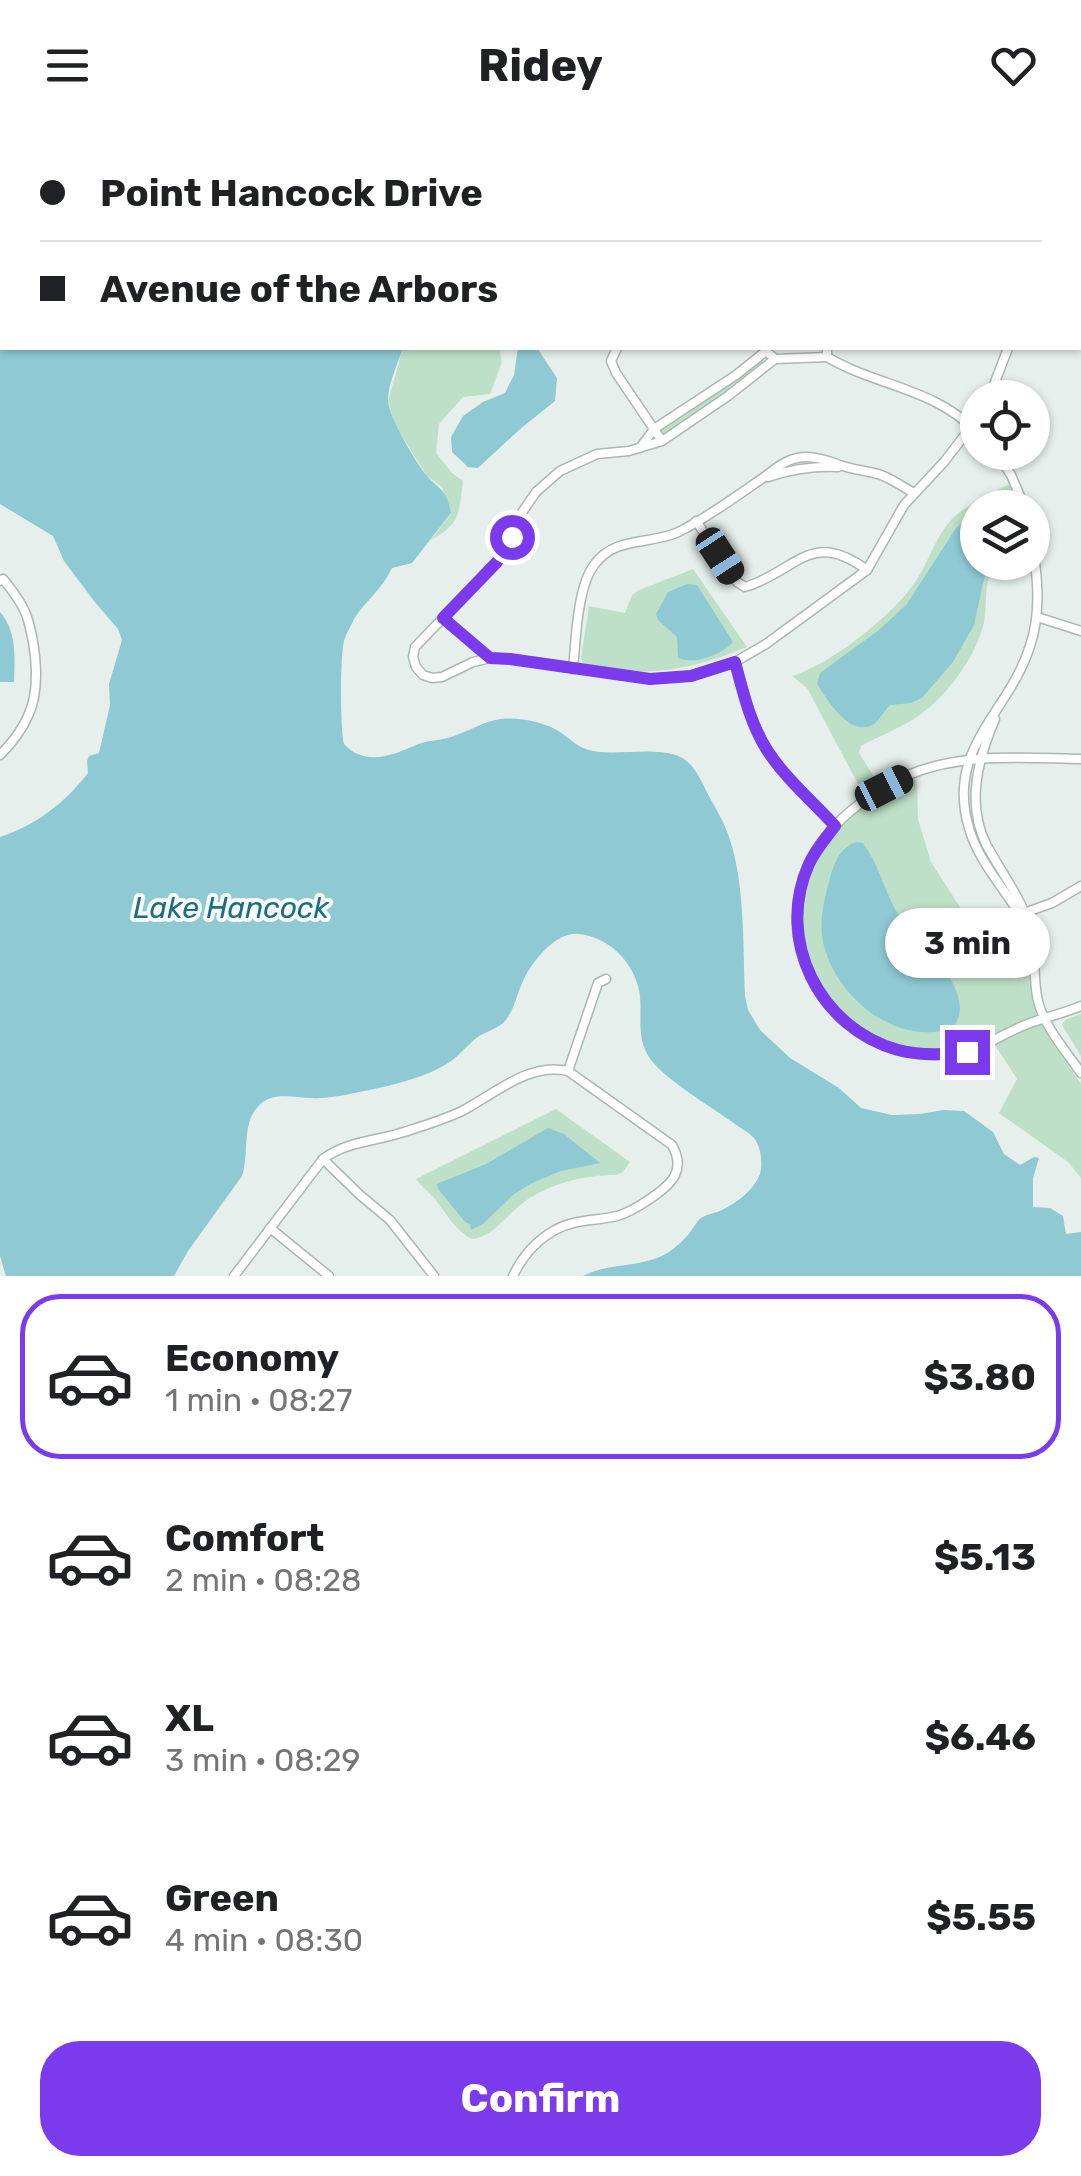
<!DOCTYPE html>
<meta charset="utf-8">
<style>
body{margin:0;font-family:Rubik,sans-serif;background:#f6f6f6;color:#202124;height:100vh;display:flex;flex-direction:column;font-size:38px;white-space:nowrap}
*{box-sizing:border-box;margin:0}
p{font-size:32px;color:#757577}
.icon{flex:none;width:55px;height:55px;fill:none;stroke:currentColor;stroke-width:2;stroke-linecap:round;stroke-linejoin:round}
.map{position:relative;height:1146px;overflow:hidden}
.drawer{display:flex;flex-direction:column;background:#fff;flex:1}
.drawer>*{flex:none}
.hud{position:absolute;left:0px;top:0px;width:1082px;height:220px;box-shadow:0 2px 8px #0004;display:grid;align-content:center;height:220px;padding:0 40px;background:#fff}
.tools{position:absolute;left:960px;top:250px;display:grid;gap:20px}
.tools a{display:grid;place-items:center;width:90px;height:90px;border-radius:50%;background:#fff;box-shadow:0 2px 8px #0004;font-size:50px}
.end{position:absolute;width:45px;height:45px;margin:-22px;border:12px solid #7c3aed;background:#fff;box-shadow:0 0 0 5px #fff}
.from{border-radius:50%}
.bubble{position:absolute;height:70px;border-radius:35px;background:#fff;box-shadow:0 2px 8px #0004;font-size:32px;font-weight:700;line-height:70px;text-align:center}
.car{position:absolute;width:30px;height:60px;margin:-30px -15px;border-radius:12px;box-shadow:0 0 8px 2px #0007;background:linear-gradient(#222 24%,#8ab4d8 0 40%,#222 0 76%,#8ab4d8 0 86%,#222 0)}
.hud b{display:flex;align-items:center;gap:35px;height:95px;font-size:38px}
.hud b+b{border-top:2px solid #e0e0e0}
.hud i{width:25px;height:25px;background:#202124}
ul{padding:18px 0 0;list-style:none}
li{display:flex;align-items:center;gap:30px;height:165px;margin:0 20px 15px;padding:0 20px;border:5px solid transparent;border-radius:40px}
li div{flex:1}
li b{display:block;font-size:38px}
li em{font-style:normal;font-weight:700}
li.on{border-color:#7c3aed}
li>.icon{width:90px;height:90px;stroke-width:1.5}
.primary-button{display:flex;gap:20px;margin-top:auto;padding:20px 40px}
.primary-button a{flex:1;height:115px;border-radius:40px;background:#7c3aed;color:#fff;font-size:40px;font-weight:700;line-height:115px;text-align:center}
header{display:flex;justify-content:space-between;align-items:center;height:130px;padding:0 40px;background:#fff;font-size:45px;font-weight:700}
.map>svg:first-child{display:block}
.green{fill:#bfe0c8}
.water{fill:#8ec9d4}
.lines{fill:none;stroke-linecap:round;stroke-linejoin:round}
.minor-casing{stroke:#a8b8b2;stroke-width:11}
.minor{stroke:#fff;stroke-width:8}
.route{stroke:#7c3aed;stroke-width:12}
.labels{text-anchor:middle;stroke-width:8;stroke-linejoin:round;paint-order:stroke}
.water-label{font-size:30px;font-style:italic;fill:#1c6f80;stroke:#f7fbf9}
</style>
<header><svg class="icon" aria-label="menu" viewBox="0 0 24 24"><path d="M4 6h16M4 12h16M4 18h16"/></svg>Ridey<svg class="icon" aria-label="heart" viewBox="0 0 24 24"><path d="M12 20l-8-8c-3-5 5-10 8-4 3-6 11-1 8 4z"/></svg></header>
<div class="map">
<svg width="1081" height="1146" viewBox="0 0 1081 1146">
<rect width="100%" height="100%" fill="#e6efeb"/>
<!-- green -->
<g class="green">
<path d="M403,218H499L502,232L490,264L463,267L439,294L436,323L452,343L463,351C459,382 461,394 431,410L451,384L442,357L427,346L395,295L388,271Z"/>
<polygon points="760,229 766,233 743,253 666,304 663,306 659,302 660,299"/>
<path d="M1009,354L1019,377L978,378V432L1032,433L1031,438L989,446C984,463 988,482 982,500C972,532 945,568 917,587C900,598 880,606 861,616L859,623L880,656L865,667L807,558L792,546C827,536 888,489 910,459C928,437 934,406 955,386C970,373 992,364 1009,354Z"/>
<path d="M693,439L747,517C692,540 642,550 583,533L581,528L589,476L625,483L632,465L639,460Z"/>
<path d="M914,647L917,653L918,689L931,732L983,813L991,817L1023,798C1030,822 1025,860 1038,881L1035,887C1004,900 977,919 942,921C846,927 772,825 812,737C831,694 872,666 914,647Z"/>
<polygon points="1081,884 1081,926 1062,895 1065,890"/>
<polygon points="1042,893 1081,954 1081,1048 1068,1032 999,983 1017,949 995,915 1026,898"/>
<path d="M556,979L630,1032L623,1042L616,1045C585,1045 550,1053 524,1072C507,1084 494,1107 472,1109C454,1100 446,1082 433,1067C428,1061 421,1056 416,1049Z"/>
</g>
<!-- water -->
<g class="water">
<polygon points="0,0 106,0 111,2 2,2 2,105 0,101"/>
<path d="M2,209V218H403C398,233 388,254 388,270C388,286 416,333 427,346C442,362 446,359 451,383L412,433L392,438C382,460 364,472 354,489C351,496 346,504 344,511C340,528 340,597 344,614C364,636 391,626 414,616C425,610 439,611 451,607C468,602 483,591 501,589C519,587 545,592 560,602C575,612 579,620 600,622C625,624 652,618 676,625C694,631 701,651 709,666C716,679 724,692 729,707C745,752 743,818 745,866L748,880L760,900L790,928L839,958L861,978L892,985L920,984L943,980L964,981L993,1002L1004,1024L1020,1035L1034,1027L1039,1028L1033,1048V1077L1050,1078L1063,1086L1066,1104L1081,1102V1146H583C606,1134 633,1137 657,1128C668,1124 679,1115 687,1106C692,1101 696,1092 701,1088C707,1084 716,1083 722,1080C738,1072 754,1060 760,1044C763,1033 761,1017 754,1008C750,1003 740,998 735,994C713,978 666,950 651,930C633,906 645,880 638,856C630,828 607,807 579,804C557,801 533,830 524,849C517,862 515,879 505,891C499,898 488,901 479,906C469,913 461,924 451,931C426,949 380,958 350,964C338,966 324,969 312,968C292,968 270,960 256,979C242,996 249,1026 242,1046L188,1121L174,1146H6L0,1126V707C36,695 65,673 88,643L87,631L89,626L99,623L110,575L109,554L122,510L118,499L94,471L64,431L53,406L0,374V219Z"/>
<polygon points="518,218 537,218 557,248 555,271 519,300 478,338 468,337 452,322 451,307 463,286 483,272 505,263 514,245"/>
<path d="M977,381L978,432L1002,433L986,440L974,495L953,532L922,568L911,573L890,575C885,580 879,590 874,594C850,609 827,569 817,554L820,543L879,500L907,474L956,398Z"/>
<path d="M687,454L697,455L733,512C722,525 694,535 678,528L677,507L658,490L656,484L668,462Z"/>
<path d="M0,482C17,502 15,527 14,552H0Z"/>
<path d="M856,712L863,713C879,734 884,761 898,784C915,812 981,860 953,898C897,917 838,869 824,816C818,792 824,771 830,748C835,731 839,719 856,712Z"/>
<polygon points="548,998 564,1004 600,1033 561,1041 530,1054 513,1065 484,1093 471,1100 470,1094 465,1092 439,1060 437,1054 486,1034"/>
</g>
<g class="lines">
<defs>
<g id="minor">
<polyline points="600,0 602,2"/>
<polyline points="619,0 621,2"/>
<polyline points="862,0 863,2"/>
<polyline points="978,0 989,2"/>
<polyline points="717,2 719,0"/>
<polyline points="961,2 963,0"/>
<polyline points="1025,2 1031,0"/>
<polyline points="1080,79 1081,79"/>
<polyline points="617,218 611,231 616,243 662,311"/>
<polyline points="766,218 766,221 775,229 827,227 827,218"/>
<path d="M827,227C878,257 933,257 978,303"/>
<polyline points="775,229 728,266 662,311 629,321 597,324 560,341 536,362 521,384 497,432 415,517 413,527 416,537 423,545 432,548 442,547 473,532 490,528 510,529 650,549 691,546 735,532 766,514 867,440 904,375 944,332 978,288"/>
<polyline points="989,268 1008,218"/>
<polyline points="640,318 654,299 736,245 766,221"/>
<polyline points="996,322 1011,345 1025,378"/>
<path d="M768,347C792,339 813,336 838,337"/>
<path d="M696,391L737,452L745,457C796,442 810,398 867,440"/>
<path d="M0,451L3,449C13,461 24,475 28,490C36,518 41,559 28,586C21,602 12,613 0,625"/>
<polyline points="1037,487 1081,501"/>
<polyline points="443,488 489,528"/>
<path d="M735,532C744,562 750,593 767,620C785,648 812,672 835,695"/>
<path d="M573,539C576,510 577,458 594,435C615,406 648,415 676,403C701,392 737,366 760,350C776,339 786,327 807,327C820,327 831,332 843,336C855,340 869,341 881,345C892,349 903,357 914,363"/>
<path d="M995,589C978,629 966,673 986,714C1001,742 1020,766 1029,795C1037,820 1032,846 1038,871C1044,897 1067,922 1081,943"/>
<path d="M1081,629C1022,628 964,622 908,645C869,662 826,695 808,735C768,827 840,926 938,925C981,924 995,906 1030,893C1047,887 1064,883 1081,876"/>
<path d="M1024,783L1015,777C999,753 977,727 969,698C945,618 1009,583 1030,516C1042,481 1037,444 1032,409"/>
<polyline points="1024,783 1052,773 1081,756"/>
<polyline points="568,941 598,853 606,849"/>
<polyline points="323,1029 360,1065 390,1090 434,1146"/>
<polyline points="270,1098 329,1146"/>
<path d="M234,1146L323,1029C347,1011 377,1011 404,1002C423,996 443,990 462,981C495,964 528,932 568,941L672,1015C677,1024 680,1035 675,1045C669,1059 632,1082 617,1086C596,1091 575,1089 555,1100C537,1110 522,1127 513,1146"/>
</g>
</defs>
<!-- minor casing -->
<use href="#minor" class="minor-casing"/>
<!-- minor -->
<use href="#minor" class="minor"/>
</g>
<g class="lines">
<!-- route -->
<path class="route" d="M512,407L497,432L443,488L490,528L510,529L650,549L691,546L735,532C743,562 750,593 767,620C785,648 812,671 835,696C826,708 815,720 809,734C775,809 819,898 898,920C921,926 944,925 967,922"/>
</g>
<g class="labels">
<!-- water labels -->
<g class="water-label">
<text x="231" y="788">Lake Hancock</text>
</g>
</g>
</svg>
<div class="tools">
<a><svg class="icon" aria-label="locate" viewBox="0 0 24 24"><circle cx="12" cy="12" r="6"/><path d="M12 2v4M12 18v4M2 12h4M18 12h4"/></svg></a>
<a><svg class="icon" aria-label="layers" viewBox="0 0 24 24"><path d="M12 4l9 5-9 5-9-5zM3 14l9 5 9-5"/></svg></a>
</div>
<i class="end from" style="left:512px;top:407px"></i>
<i class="end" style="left:967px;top:922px"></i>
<div class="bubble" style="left:885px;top:778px;width:165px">3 min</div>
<i class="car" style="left:720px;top:426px;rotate:147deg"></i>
<i class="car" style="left:884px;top:658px;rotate:63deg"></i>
<div class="hud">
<b><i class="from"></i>Point Hancock Drive</b>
<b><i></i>Avenue of the Arbors</b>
</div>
</div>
<section class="drawer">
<ul>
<li class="on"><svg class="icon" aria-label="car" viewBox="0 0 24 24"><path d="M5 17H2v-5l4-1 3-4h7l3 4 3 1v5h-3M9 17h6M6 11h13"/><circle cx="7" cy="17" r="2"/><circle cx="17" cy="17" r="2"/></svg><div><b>Economy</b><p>1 min · 08:27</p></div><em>$3.80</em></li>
<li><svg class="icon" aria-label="car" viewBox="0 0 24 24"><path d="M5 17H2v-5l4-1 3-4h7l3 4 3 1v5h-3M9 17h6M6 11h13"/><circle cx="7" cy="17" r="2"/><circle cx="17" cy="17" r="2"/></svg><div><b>Comfort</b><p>2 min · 08:28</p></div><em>$5.13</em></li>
<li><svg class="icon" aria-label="car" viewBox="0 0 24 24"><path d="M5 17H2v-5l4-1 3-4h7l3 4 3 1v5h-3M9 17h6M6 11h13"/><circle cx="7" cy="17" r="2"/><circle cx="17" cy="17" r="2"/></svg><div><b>XL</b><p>3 min · 08:29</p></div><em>$6.46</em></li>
<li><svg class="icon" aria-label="car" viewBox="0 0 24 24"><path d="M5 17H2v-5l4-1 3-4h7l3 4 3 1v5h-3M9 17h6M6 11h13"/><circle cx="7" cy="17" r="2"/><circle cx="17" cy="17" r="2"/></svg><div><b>Green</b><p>4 min · 08:30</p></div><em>$5.55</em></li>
</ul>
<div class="primary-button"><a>Confirm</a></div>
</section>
